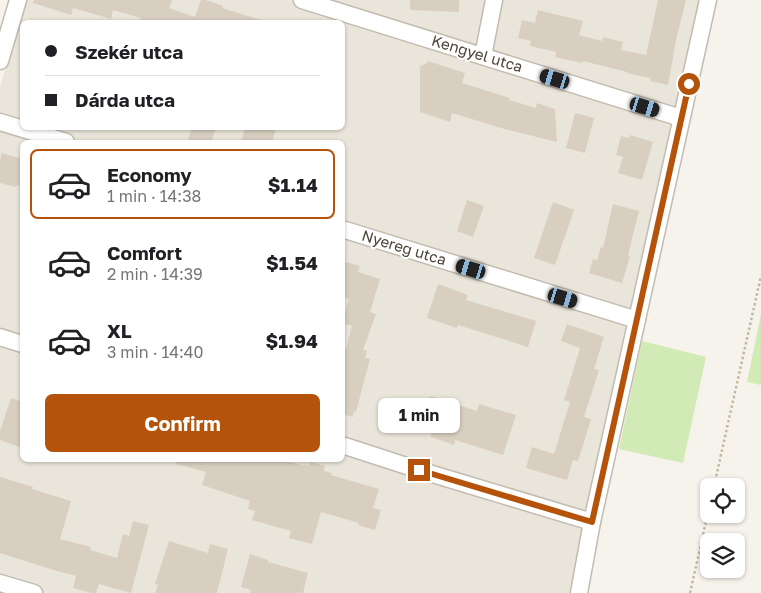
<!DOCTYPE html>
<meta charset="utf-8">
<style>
body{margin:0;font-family:"Golos Text",sans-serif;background:#f6f6f6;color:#202124;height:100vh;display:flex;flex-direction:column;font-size:19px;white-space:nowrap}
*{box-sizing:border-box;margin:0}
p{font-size:16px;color:#757577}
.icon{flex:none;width:28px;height:28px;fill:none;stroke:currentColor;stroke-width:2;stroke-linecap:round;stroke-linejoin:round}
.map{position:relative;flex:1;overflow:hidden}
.side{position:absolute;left:20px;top:140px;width:325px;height:322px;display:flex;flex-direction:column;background:#fff;border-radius:8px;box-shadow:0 1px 4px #0004}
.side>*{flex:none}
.hud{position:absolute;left:20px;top:20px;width:325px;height:110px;border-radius:8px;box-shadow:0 1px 4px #0004;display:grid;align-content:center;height:110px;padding:0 25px;background:#fff}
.tools{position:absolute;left:700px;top:478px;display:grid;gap:10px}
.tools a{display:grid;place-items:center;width:45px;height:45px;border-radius:8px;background:#fff;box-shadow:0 1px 4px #0004;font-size:25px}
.end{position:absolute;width:22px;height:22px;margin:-11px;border:6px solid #b45309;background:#fff;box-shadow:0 0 0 2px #fff}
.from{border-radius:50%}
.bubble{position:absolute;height:35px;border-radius:8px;background:#fff;box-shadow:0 1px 4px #0004;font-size:16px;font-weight:700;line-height:35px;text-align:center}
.car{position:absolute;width:15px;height:30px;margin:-15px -8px;border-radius:6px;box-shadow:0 0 4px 1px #0007;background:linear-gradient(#222 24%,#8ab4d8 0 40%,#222 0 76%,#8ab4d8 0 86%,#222 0)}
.hud b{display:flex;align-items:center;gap:18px;height:48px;font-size:19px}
.hud b+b{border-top:1px solid #e0e0e0}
.hud i{width:12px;height:12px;background:#202124}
ul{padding:9px 0 0;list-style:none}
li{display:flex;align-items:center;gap:15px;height:70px;margin:0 10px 8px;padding:0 15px;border:2px solid transparent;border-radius:8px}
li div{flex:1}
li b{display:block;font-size:19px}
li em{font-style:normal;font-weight:700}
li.active{border-color:#b45309}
li>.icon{width:45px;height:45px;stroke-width:1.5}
.action{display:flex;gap:10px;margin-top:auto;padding:10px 25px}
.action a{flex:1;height:58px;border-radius:8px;background:#b45309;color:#fff;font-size:20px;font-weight:700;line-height:58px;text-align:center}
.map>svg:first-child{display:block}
.residential{fill:#eae5da;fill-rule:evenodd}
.green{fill:#d2eab5}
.building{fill:#d8cfc1}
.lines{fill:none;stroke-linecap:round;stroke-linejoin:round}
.minor-casing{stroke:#c2bbae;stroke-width:19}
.path{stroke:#c4b79f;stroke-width:2.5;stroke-dasharray:2.5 2.5;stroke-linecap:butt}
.minor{stroke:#fff;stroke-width:16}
.route{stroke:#b45309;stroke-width:6}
.labels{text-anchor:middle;stroke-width:4;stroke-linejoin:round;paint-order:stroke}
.street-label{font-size:15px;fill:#4b4439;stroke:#fff}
</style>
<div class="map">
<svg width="761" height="593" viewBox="0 0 761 593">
<rect width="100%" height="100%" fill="#f6f3ec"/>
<!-- residential -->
<path class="residential" d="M25,0H705L586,593H0V87ZM22,22H342V128H22ZM22,142H342V460H22Z"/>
<!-- green -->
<g class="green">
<polygon points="761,314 761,385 747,382"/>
<polygon points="642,341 706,357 683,463 619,449"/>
</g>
<!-- building -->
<g class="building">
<polygon points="34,0 172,0 169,8 195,17 201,0 206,0 223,6 222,8 261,20 260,22 139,22 141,18 113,10 111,19 73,8 71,15 33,3"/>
<polygon points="410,0 459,0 459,12 410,10"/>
<polygon points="658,0 686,0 676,40 668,85 650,81 650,78 627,73 627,72 583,61 583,63 555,57 556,52 530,46 531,41 518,38 522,20 535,23 538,10 583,21 579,35 602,41 603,37 623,42 621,50 646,55"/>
<polygon points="428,61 465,73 462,83 510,98 509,100 536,108 537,103 555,109 557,142 501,128 452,113 450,122 420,112 420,66 426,64"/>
<polygon points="575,113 594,118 585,153 566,148"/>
<polygon points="192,128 216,128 211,142 187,142"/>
<polygon points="245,128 276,128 272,142 241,142"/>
<polygon points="630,135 653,142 642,180 618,173 623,157 616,155 621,136 629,138"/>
<polygon points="2,153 22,159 22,186 17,185 16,187 0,183 0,160"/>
<polygon points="467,200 484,206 473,237 457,231"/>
<polygon points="553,202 574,210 555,265 534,258"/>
<polygon points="613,204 639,211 628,255 630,256 622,283 589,273 593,259 597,260 601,247 603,248"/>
<polygon points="342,261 360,266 358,272 380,279 370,312 376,314 363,350 367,351 365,358 370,359 356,412 354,411 353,417 342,414 342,348 346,349 352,326 342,323 349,299 342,297"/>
<polygon points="438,284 468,295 466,300 536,321 528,347 458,325 457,328 427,318"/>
<polygon points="567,324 604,337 594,369 599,370 584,417 591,419 578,461 573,460 567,480 526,468 532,447 554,454 570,402 564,400 580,348 561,341"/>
<polygon points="430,396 477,411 479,404 516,415 503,455 455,440 454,445 431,437"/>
<polygon points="11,398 22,402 22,448 0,440 0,431"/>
<polygon points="176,460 284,460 304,466 305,465 309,466 310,462 325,466 324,471 332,473 331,475 379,489 373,508 381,510 375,530 358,525 359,523 321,512 312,544 289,538 291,531 252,520 255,511 248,509 250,501 202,485 206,472 176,464"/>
<polygon points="0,477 33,487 32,489 71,501 60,539 91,547 90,550 117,558 123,534 129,536 133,521 149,525 131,593 99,584 96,593 91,593 73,588 76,576 50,569 0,553"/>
<polygon points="169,541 208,553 210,544 228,549 217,593 155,593 158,585 155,584"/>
<polygon points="250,554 268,560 268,562 308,573 303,593 250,593 251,590 241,587"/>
</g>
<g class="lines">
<defs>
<g id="minor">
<polyline points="302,0 681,118"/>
<polyline points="483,56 494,0"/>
<polyline points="0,61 18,0"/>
<polyline points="0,122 66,142"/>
<polyline points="342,229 637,320"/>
<polyline points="0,337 22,344"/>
<polyline points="342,445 419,470 592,522"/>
<polyline points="0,583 34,593"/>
<polyline points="579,593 592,522 708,0"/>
</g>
</defs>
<!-- minor casing -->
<use href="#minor" class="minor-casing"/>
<!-- path -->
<g class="path">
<polyline points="714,486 761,276"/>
<polyline points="690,593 709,508"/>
</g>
<!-- minor -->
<use href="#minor" class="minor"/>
</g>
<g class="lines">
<!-- route -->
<polyline class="route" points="419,470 592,522 689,84"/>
</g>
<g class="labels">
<!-- street labels -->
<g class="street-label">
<text transform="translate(477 54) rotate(17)" y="5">Kengyel utca</text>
<text transform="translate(404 248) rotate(17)" y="5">Nyereg utca</text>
</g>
</g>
</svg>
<div class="tools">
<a><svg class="icon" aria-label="locate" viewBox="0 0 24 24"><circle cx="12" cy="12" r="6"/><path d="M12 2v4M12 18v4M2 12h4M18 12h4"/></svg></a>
<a><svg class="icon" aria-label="layers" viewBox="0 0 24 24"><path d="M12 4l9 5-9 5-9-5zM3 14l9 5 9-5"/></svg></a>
</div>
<i class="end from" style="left:689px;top:84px"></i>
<i class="end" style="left:419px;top:470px"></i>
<div class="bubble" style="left:378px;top:398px;width:82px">1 min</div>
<i class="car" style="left:555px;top:79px;rotate:287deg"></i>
<i class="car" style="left:645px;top:107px;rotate:107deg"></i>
<i class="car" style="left:471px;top:269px;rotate:287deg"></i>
<i class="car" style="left:563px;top:298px;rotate:107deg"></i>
<div class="hud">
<b><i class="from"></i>Szekér utca</b>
<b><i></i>Dárda utca</b>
</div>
<section class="side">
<ul>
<li class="active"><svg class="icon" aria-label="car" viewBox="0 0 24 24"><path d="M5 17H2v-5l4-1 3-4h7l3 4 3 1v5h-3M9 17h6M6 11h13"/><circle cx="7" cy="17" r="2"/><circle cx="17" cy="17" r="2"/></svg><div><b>Economy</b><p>1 min · 14:38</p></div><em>$1.14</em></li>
<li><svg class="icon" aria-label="car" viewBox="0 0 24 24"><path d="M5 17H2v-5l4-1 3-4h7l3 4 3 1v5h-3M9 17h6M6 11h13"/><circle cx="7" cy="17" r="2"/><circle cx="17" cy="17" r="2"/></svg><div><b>Comfort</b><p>2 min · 14:39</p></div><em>$1.54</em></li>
<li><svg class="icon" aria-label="car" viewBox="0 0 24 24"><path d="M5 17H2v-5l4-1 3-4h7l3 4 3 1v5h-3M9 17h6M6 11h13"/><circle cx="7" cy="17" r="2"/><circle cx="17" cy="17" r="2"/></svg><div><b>XL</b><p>3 min · 14:40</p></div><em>$1.94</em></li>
</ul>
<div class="action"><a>Confirm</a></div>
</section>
</div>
